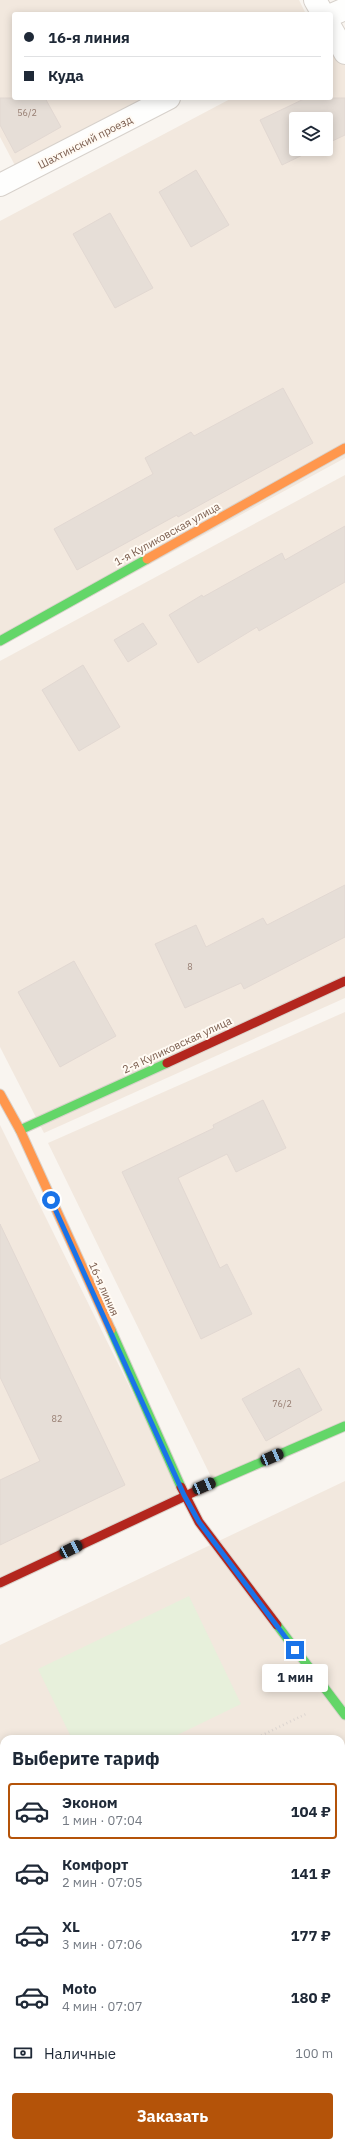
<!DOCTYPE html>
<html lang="ru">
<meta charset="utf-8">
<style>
body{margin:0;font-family:"IBM Plex Sans",sans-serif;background:#f2f2f3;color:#1f2937;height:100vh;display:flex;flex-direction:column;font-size:15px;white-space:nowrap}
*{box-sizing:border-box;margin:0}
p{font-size:13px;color:#747a83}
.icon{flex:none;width:22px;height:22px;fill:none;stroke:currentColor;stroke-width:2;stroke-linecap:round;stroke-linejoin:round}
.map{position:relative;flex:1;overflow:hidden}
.side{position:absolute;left:0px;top:1735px;width:345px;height:412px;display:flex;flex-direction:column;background:#fff;border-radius:12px 12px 0 0;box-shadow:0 2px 10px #0003}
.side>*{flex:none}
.guide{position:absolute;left:12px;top:12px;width:321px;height:88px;border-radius:4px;box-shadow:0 2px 10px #0003;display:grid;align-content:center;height:88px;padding:0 12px;background:#fff}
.tools{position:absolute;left:289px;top:112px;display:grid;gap:8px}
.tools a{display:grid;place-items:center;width:44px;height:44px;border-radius:4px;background:#fff;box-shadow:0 2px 10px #0003;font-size:20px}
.end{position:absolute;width:18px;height:18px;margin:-9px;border:5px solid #1a73e8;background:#fff;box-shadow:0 0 0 2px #fff}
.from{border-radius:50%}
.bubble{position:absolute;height:28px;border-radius:4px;background:#fff;box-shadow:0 2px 10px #0003;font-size:13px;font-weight:700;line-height:28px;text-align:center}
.car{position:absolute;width:12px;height:24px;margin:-12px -6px;border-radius:5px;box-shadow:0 0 3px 1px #0007;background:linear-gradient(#222 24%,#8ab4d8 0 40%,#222 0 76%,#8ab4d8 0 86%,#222 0)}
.guide b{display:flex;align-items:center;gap:14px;height:38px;font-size:15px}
.guide b+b{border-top:1px solid #e0e1e3}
.guide i{width:10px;height:10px;background:#1f2937}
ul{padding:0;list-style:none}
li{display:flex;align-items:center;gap:12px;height:56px;margin:0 8px 6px;padding:0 4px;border:2px solid transparent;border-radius:4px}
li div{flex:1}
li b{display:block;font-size:15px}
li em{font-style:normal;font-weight:700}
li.on{border-color:#b45309}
li>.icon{width:36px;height:36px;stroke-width:1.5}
h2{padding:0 12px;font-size:18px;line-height:48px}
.pay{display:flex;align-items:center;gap:10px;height:44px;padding:0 12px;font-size:15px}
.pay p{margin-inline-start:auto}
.primary-button{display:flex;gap:8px;margin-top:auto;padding:8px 12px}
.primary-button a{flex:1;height:46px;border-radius:4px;background:#b45309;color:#fff;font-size:16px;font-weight:700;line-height:46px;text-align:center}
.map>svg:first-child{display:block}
.residential{fill:#f2e8de;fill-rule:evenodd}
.green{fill:#e7f0db}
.building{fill:#e6ded7;stroke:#e2d8d2}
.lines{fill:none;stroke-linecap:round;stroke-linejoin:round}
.lane-casing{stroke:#d7d1cb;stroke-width:18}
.street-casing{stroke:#d7d1cb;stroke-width:24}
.fast-casing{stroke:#d9d2cb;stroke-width:11}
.slow-casing{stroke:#d9d2cb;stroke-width:11}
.jam-casing{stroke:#d9d2cb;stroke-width:11}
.path{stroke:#dcd5d0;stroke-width:2.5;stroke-dasharray:1 3;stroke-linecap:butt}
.lane{stroke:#fefefd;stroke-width:16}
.street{stroke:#fefefd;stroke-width:22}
.fast{stroke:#63d668;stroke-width:9}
.slow{stroke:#ff974d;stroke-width:9}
.jam{stroke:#b3261e;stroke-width:9}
.route{stroke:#1a73e8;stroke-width:5}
.labels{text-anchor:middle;stroke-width:4;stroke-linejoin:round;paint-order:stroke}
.number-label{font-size:9px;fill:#977e72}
.street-label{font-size:11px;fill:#7a5c4d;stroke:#fffaf3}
</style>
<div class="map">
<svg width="345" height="2147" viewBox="0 0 345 2147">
<rect width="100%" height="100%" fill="#f9f5f0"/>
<!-- residential -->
<g class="residential">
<polygon points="0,0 299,0 306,14 14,14 14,98 168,98 19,173 0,137"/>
<path d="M345,38V458L0,646V221L232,98H331V46ZM296,119H326V149H296Z"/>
<polygon points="345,475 345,998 44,1133 0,1047 0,661"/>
<polygon points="345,1012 345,1428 216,1487 48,1143"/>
<polygon points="0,1125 184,1497 0,1583"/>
<path d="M345,1481V2147H0V1645ZM4,1739H341V2143H4Z"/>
</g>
<!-- green -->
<polygon class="green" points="189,1596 241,1704 169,1739 72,1739 38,1669"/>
<!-- building -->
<g class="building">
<polygon points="0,98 45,98 61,127 15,153 0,125"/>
<polygon points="306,98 345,98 345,135 326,144 326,119 296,119 296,149 315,149 282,165 260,120"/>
<polygon points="196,170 229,225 191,247 159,192"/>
<polygon points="110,213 153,288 115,308 73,234"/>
<polygon points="283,388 313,443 178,517 177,515 77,570 54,529 153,474 145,458 191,432 194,436"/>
<polygon points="345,526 345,582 259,631 257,627 198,663 169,615 202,595 203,597 282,553 285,560"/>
<polygon points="143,623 157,644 128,662 114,640"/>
<polygon points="83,665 120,727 79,751 42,690"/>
<polygon points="345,885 345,937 244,989 241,983 185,1008 155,944 196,925 206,947 263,918 267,925"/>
<polygon points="74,961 116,1036 60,1067 18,992"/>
<polygon points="263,1100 286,1148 236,1172 227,1154 178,1178 220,1268 227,1264 252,1314 201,1339 122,1172 214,1128 213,1125"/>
<polygon points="0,1224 125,1485 0,1545 0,1480 40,1461 0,1377"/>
<polygon points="299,1368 322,1410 266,1441 242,1399"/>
</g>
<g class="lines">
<defs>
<g id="lane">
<polyline points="341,1763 345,1761"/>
<polyline points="0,2101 4,2099"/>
<polyline points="86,2143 88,2147"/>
<polyline points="255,2143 257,2147"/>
</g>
<g id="street">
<polyline points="315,0 323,14"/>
<polyline points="331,15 345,9"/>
<polyline points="331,28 345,53"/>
<polyline points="0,185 169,98"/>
</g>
<g id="fast">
<polyline points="0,641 147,559"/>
<polyline points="20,1130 167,1063"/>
<polyline points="111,1330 181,1487"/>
<polyline points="211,1484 345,1426"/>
<polyline points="277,1625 345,1715"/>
</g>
<g id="slow">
<polyline points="147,559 345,448"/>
<polyline points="0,1094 20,1130 111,1330"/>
</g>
<g id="jam">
<polyline points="167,1063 345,981"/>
<polyline points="181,1487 199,1522 277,1625"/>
<polyline points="0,1583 211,1484"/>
</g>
</defs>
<!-- lane casing -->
<use href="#lane" class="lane-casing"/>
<!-- street casing -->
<use href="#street" class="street-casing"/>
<!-- fast casing -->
<use href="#fast" class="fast-casing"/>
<!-- slow casing -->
<use href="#slow" class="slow-casing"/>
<!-- jam casing -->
<use href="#jam" class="jam-casing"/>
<!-- path -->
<g class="path">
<polyline points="254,1739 308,1713"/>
<polyline points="0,1863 4,1861"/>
<polyline points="0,1956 4,1956"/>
</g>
<!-- lane -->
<use href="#lane" class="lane"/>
<!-- street -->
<use href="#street" class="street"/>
<!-- fast -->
<use href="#fast" class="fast"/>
<!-- slow -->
<use href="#slow" class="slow"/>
<!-- jam -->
<use href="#jam" class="jam"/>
</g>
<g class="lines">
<!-- route -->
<polyline class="route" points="51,1200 184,1495 199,1522 295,1650"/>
</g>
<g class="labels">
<!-- number labels -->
<g class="number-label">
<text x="27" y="116">56/2</text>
<text x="190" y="970">8</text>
<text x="282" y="1407">76/2</text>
<text x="57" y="1422">82</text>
</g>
<!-- street labels -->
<g class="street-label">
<text transform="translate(85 142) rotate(-27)" y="4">Шахтинский проезд</text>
<text transform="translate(167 534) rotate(-29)" y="4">1-я Куликовская улица</text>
<text transform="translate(177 1045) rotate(-25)" y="4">2-я Куликовская улица</text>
<text transform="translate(104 1289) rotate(66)" y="4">16-я линия</text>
</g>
</g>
</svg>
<div class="tools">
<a><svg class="icon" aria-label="layers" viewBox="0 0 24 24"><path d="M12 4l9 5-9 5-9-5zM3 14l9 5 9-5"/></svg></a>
</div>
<i class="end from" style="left:51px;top:1200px"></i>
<i class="end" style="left:295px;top:1650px"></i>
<div class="bubble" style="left:262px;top:1664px;width:66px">1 мин</div>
<i class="car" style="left:272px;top:1457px;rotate:67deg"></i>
<i class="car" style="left:204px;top:1486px;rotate:67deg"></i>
<i class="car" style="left:71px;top:1549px;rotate:64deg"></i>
<div class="guide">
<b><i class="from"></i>16-я линия</b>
<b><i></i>Куда</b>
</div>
<section class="side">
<h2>Выберите тариф</h2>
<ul>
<li class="on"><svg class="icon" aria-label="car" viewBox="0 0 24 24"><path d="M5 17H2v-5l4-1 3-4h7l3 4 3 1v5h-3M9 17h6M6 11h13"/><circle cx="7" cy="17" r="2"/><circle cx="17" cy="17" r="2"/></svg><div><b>Эконом</b><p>1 мин · 07:04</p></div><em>104 ₽</em></li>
<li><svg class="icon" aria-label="car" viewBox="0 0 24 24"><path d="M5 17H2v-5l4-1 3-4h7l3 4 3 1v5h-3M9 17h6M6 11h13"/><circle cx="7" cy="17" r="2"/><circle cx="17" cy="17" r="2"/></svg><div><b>Комфорт</b><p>2 мин · 07:05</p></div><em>141 ₽</em></li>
<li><svg class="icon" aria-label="car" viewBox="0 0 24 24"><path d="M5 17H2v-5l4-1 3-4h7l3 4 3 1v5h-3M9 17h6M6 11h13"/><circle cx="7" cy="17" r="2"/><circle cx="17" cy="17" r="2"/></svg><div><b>XL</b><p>3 мин · 07:06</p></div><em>177 ₽</em></li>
<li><svg class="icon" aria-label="car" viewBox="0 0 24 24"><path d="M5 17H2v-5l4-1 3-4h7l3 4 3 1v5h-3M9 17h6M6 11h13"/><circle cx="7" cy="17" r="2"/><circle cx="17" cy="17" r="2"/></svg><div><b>Moto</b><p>4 мин · 07:07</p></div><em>180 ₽</em></li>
</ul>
<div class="pay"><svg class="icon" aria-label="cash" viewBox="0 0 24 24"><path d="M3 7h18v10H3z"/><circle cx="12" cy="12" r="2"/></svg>Наличные<p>100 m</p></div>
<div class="primary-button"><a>Заказать</a></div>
</section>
</div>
